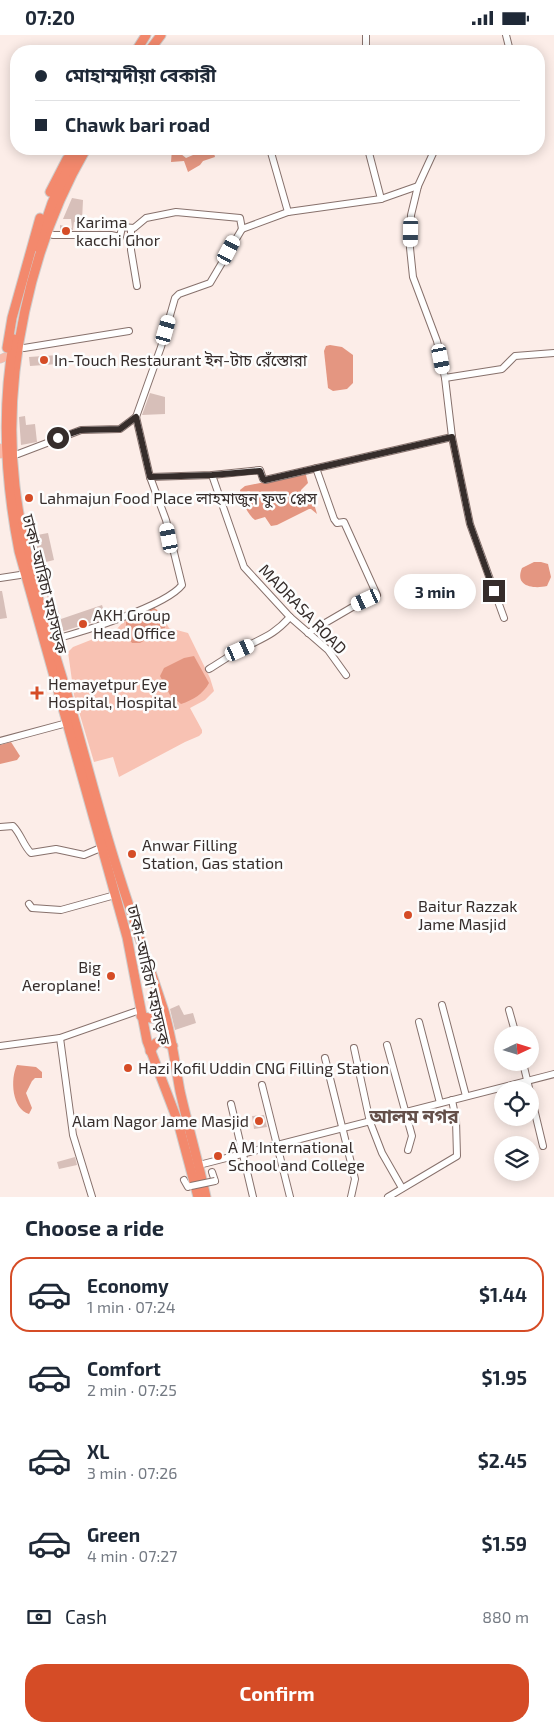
<!DOCTYPE html>
<meta charset="utf-8">
<style>
body{margin:0;font-family:"Exo 2","Noto Sans Bengali",sans-serif;background:#f2f2f3;color:#1f2937;height:100vh;display:flex;flex-direction:column;font-size:19px;white-space:nowrap}
*{box-sizing:border-box;margin:0}
p{font-size:16px;color:#747a83}
.icon{flex:none;width:28px;height:28px;fill:none;stroke:currentColor;stroke-width:2;stroke-linecap:round;stroke-linejoin:round}
.map{position:relative;height:1162px;overflow:hidden}
.drawer{display:flex;flex-direction:column;background:#fff;flex:1}
.drawer>*{flex:none}
.top-card{position:absolute;left:10px;top:10px;width:535px;height:110px;border-radius:20px;box-shadow:0 2px 12px #0003;display:grid;align-content:center;height:110px;padding:0 25px;background:#fff}
.needle{width:32px;rotate:86deg}
.tools{position:absolute;left:494px;top:991px;display:grid;gap:10px}
.tools a{display:grid;place-items:center;width:45px;height:45px;border-radius:50%;background:#fff;box-shadow:0 2px 12px #0003;font-size:25px}
.end{position:absolute;width:22px;height:22px;margin:-11px;border:6px solid #362d2b;background:#fff;box-shadow:0 0 0 2px #fff}
.from{border-radius:50%}
.bubble{position:absolute;height:35px;border-radius:18px;background:#fff;box-shadow:0 2px 12px #0003;font-size:16px;font-weight:700;line-height:35px;text-align:center}
.car{position:absolute;width:15px;height:30px;margin:-15px -8px;border-radius:6px;box-shadow:0 0 4px 1px #0007;background:linear-gradient(#fff 24%,#345 0 40%,#fff 0 76%,#345 0 86%,#fff 0)}
.top-card b{display:flex;align-items:center;gap:18px;height:48px;font-size:19px}
.top-card b+b{border-top:1px solid #e0e1e3}
.top-card i{width:12px;height:12px;background:#1f2937}
ul{padding:0;list-style:none}
li{display:flex;align-items:center;gap:15px;height:75px;margin:0 10px 8px;padding:0 15px;border:2px solid transparent;border-radius:20px}
li div{flex:1}
li b{display:block;font-size:19px}
li em{font-style:normal;font-weight:700}
li.current{border-color:#d54c26}
li>.icon{width:45px;height:45px;stroke-width:1.5}
h2{padding:0 25px;font-size:22px;line-height:60px}
.pay{display:flex;align-items:center;gap:12px;height:55px;padding:0 25px;font-size:19px}
.pay p{margin-inline-start:auto}
.primary-button{display:flex;gap:10px;margin-top:auto;padding:10px 25px}
.primary-button a{flex:1;height:58px;border-radius:20px;background:#d54c26;color:#fff;font-size:20px;font-weight:700;line-height:58px;text-align:center}
.status{display:flex;justify-content:space-between;align-items:center;height:35px;padding:0 25px;background:#fff;direction:ltr}
.status svg{height:14px;fill:currentColor}
.map>svg:first-child{display:block}
.green{fill:#f8c2b3}
.water{fill:#e49681}
.building{fill:#d7bfb9}
.lines{fill:none;stroke-linecap:round;stroke-linejoin:round}
.minor-casing{stroke:#87716c;stroke-width:8}
.major-casing{stroke:#cfcdcc;stroke-width:9}
.highway-casing{stroke:#cfcdcc;stroke-width:11}
.minor{stroke:#fff;stroke-width:6}
.major{stroke:#f8b8a7;stroke-width:8}
.highway{stroke:#f3896d;stroke-width:9}
.minor-bridge-casing{stroke:#87716c;stroke-width:8;stroke-linecap:butt}
.minor-bridge{stroke:#fff;stroke-width:6}
.route{stroke:#362d2b;stroke-width:6}
.poi-dot{fill:#d54c26;stroke:#fdfdfd;stroke-width:2}
.labels{text-anchor:middle;stroke-width:5;stroke-linejoin:round;paint-order:stroke}
.poi-label{font-size:16px;fill:#362d2b;stroke:#fdfdfd;text-anchor:start}
.street-label{font-size:16px;fill:#362d2b;stroke:#fdfdfd}
.quarter-label{font-size:19px;font-weight:bold;fill:#634f49;stroke:#fdfdfd}
</style>
<div class="status"><b>07:20</b><svg viewBox="0 0 49 12"><path d="M0 12V9h3v3zM5 12V6h3v6zM10 12V3h3v9zM15 12V0h3v12zM26 1h20v11H26zM47 4h2v5h-2z"/></svg></div>
<div class="map">
<svg width="554" height="1162" viewBox="0 0 554 1162">
<rect width="100%" height="100%" fill="#fcede8"/>
<!-- green -->
<polygon class="green" points="153,572 160,577 169,593 188,598 210,643 214,656 205,665 190,673 202,695 202,698 199,701 185,707 119,742 113,722 94,727 74,660 68,617 73,612 116,595 125,585"/>
<!-- water -->
<g class="water">
<polygon points="172,114 180,114 181,119 186,123 193,120 200,114 213,114 215,122 203,126 200,130 188,137 184,126 171,127"/>
<polygon points="330,310 342,312 353,320 353,348 347,354 333,356 328,353 324,316 326,311"/>
<path d="M299,440H306L308,448L301,455L300,462L303,465L312,462L317,479L311,474H309L277,490L271,491L265,482L255,485C247,479 241,465 240,455L245,451Z"/>
<path d="M534,527H541L548,529L551,542L547,551C534,554 514,552 522,533Z"/>
<path d="M154,573C160,576 166,588 165,594L140,608H132L126,600V587Z"/>
<path d="M194,621L209,648C203,659 193,665 181,669L170,660L160,641L164,633L184,623Z"/>
<polygon points="11,707 20,721 17,725 0,729 0,710"/>
<path d="M17,1030L36,1032L42,1037V1043H35L32,1046L26,1058L32,1073L29,1079C12,1074 10,1044 17,1030Z"/>
</g>
<!-- building -->
<g class="building">
<polygon points="72,163 83,165 82,186 74,187 73,195 60,195 60,190 72,193 71,184 63,184"/>
<polygon points="58,320 58,329 30,331 29,322"/>
<polygon points="150,358 165,362 165,379 142,380"/>
<polygon points="25,381 26,390 35,389 37,407 21,410 19,382"/>
<polygon points="48,498 54,525 38,529 32,501"/>
<polygon points="0,556 2,556 7,583 0,584"/>
<polygon points="52,556 61,584 102,570 106,583 61,597 46,558"/>
<polygon points="179,970 184,980 193,978 196,988 175,995 170,974"/>
<polygon points="264,1080 267,1092 254,1094 252,1081"/>
<polygon points="75,1122 77,1130 59,1134 57,1127"/>
</g>
<g class="lines">
<defs>
<g id="minor">
<polyline points="506,0 510,16"/>
<polyline points="366,16 366,0"/>
<polyline points="270,114 288,177"/>
<polyline points="368,114 381,164"/>
<polyline points="435,114 418,151 411,180 410,213 413,242 437,306 445,343 452,402 470,489 504,583"/>
<polyline points="131,193 131,215 137,251"/>
<polyline points="242,194 288,177 381,164 418,151"/>
<polyline points="53,200 111,200 120,202 122,192 134,193 146,183 176,177 240,183 242,194"/>
<polyline points="24,313 129,296"/>
<polyline points="445,343 502,334 515,321 554,318"/>
<polyline points="18,419 81,395 120,394 136,382 161,312 175,263 179,259 210,248 242,194"/>
<polyline points="212,440 244,532 290,582 328,615 346,640"/>
<polyline points="150,442 212,440 260,435 263,444 265,445 452,402"/>
<polyline points="0,543 20,540"/>
<polyline points="308,598 356,570 377,560 344,487 337,488 334,484 316,433"/>
<path d="M55,604C82,597 166,571 182,550L166,485L150,442L136,382"/>
<path d="M209,634C219,628 229,621 240,615C261,603 272,602 290,582"/>
<polyline points="0,706 67,688"/>
<path d="M0,792L13,791C21,799 23,810 31,818L56,814L84,820L103,812"/>
<polyline points="29,869 32,873 61,875 115,860"/>
<polyline points="442,970 466,1061"/>
<polyline points="509,975 516,1000"/>
<polyline points="419,987 440,1068"/>
<polyline points="60,1003 73,1100 92,1162"/>
<polyline points="387,1010 412,1101 408,1115"/>
<polyline points="0,1011 60,1003 140,975"/>
<polyline points="354,1013 370,1087 382,1118 402,1153"/>
<polyline points="325,1023 355,1144 351,1162"/>
<polyline points="523,1028 543,1111"/>
<polyline points="262,1050 290,1162"/>
<polyline points="231,1069 253,1162"/>
<polyline points="199,1130 554,1039"/>
<polyline points="212,1137 215,1146"/>
<polyline points="184,1145 188,1152 191,1151"/>
<polyline points="388,1162 457,1121 456,1085 452,1065"/>
</g>
<g id="major">
<polyline points="0,324 5,322"/>
<polyline points="0,413 1,413"/>
<polyline points="0,419 1,419"/>
</g>
<g id="highway">
<polyline points="136,16 146,0"/>
<polyline points="149,16 161,0"/>
<path d="M86,114C30,210 2,340 15,451C23,520 45,586 65,652C80,702 93,754 108,804C125,862 145,918 164,976C172,1002 175,1029 180,1056C188,1091 198,1126 206,1162"/>
<polyline points="50,157 67,124"/>
<polyline points="37,212 52,168 77,114"/>
<path d="M14,304C1,375 5,445 19,516L127,902L147,1006L178,1087L198,1162"/>
<polyline points="7,313 12,283 40,183"/>
<path d="M141,981C151,984 158,986 163,975"/>
<polyline points="150,1016 156,1008 162,1006 173,1011"/>
</g>
</defs>
<!-- minor casing -->
<use href="#minor" class="minor-casing"/>
<!-- major casing -->
<use href="#major" class="major-casing"/>
<!-- highway casing -->
<use href="#highway" class="highway-casing"/>
<!-- minor -->
<use href="#minor" class="minor"/>
<!-- major -->
<use href="#major" class="major"/>
<!-- highway -->
<use href="#highway" class="highway"/>
<defs>
<polyline id="minor-bridge" points="191,1151 215,1146"/>
</defs>
<!-- minor-bridge casing -->
<use href="#minor-bridge" class="minor-bridge-casing"/>
<!-- minor-bridge -->
<use href="#minor-bridge" class="minor-bridge"/>
</g>
<g class="lines">
<!-- route -->
<polyline class="route" points="58,403 81,395 120,394 136,382 150,442 212,440 260,436 263,444 265,445 452,402 470,489 494,556"/>
</g>
<!-- markers -->
<g class="poi-dot">
<circle cx="66" cy="196" r="5"/>
<circle cx="44" cy="325" r="5"/>
<circle cx="29" cy="463" r="5"/>
<circle cx="83" cy="589" r="5"/>
<path d="M34.5 650.5h5v5h5v5h-5v5h-5v-5h-5v-5h5z"/>
<circle cx="132" cy="819" r="5"/>
<circle cx="408" cy="880" r="5"/>
<circle cx="111" cy="941" r="5"/>
<circle cx="128" cy="1033" r="5"/>
<circle cx="259" cy="1086" r="5"/>
<circle cx="218" cy="1121" r="5"/>
</g>
<g class="labels">
<!-- poi labels -->
<g class="poi-label">
<text x="76" y="193">Karima<tspan x="76" dy="18">kacchi Ghor</tspan></text>
<text x="54" y="331">In-Touch Restaurant ইন-টাচ রেঁস্তোরা</text>
<text x="39" y="469">Lahmajun Food Place লাহমাজুন ফুড প্লেস</text>
<text x="93" y="586">AKH Group<tspan x="93" dy="18">Head Office</tspan></text>
<text x="48" y="655">Hemayetpur Eye<tspan x="48" dy="18">Hospital, Hospital</tspan></text>
<text x="142" y="816">Anwar Filling<tspan x="142" dy="18">Station, Gas station</tspan></text>
<text x="418" y="877">Baitur Razzak<tspan x="418" dy="18">Jame Masjid</tspan></text>
<text x="101" y="938" text-anchor="end">Big<tspan x="101" dy="18">Aeroplane!</tspan></text>
<text x="138" y="1039">Hazi Kofil Uddin CNG Filling Station</text>
<text x="249" y="1092" text-anchor="end">Alam Nagor Jame Masjid</text>
<text x="228" y="1118">A M International<tspan x="228" dy="18">School and College</tspan></text>
</g>
<!-- street labels -->
<g class="street-label">
<text transform="translate(45 549) rotate(76)" y="6">ঢাকা-আরিচা মহাসড়ক</text>
<text transform="translate(303 574) rotate(46)" y="6">MADRASA ROAD</text>
<text transform="translate(149 940) rotate(77)" y="6">ঢাকা-আরিচা মহাসড়ক</text>
</g>
<!-- quarter labels -->
<g class="quarter-label">
<text x="414" y="1088">আলম নগর</text>
</g>
</g>
</svg>
<div class="tools">
<a><svg class="needle" viewBox="-14 -14 28 28"><path d="M0-13l5 13h-10z" fill="#e53935"/><path d="M0 13l5-13h-10z" fill="#747a83"/></svg></a>
<a><svg class="icon" aria-label="locate" viewBox="0 0 24 24"><circle cx="12" cy="12" r="6"/><path d="M12 2v4M12 18v4M2 12h4M18 12h4"/></svg></a>
<a><svg class="icon" aria-label="layers" viewBox="0 0 24 24"><path d="M12 4l9 5-9 5-9-5zM3 14l9 5 9-5"/></svg></a>
</div>
<i class="end from" style="left:58px;top:403px"></i>
<i class="end" style="left:494px;top:556px"></i>
<div class="bubble" style="left:394px;top:539px;width:82px">3 min</div>
<i class="car" style="left:411px;top:197px;rotate:181deg"></i>
<i class="car" style="left:229px;top:215px;rotate:28deg"></i>
<i class="car" style="left:166px;top:295px;rotate:16deg"></i>
<i class="car" style="left:441px;top:324px;rotate:169deg"></i>
<i class="car" style="left:169px;top:503px;rotate:349deg"></i>
<i class="car" style="left:366px;top:565px;rotate:245deg"></i>
<i class="car" style="left:240px;top:615px;rotate:66deg"></i>
<div class="top-card">
<b><i class="from"></i>মোহাম্মদীয়া বেকারী</b>
<b><i></i>Chawk bari road</b>
</div>
</div>
<section class="drawer">
<h2>Choose a ride</h2>
<ul>
<li class="current"><svg class="icon" aria-label="car" viewBox="0 0 24 24"><path d="M5 17H2v-5l4-1 3-4h7l3 4 3 1v5h-3M9 17h6M6 11h13"/><circle cx="7" cy="17" r="2"/><circle cx="17" cy="17" r="2"/></svg><div><b>Economy</b><p>1 min · 07:24</p></div><em>$1.44</em></li>
<li><svg class="icon" aria-label="car" viewBox="0 0 24 24"><path d="M5 17H2v-5l4-1 3-4h7l3 4 3 1v5h-3M9 17h6M6 11h13"/><circle cx="7" cy="17" r="2"/><circle cx="17" cy="17" r="2"/></svg><div><b>Comfort</b><p>2 min · 07:25</p></div><em>$1.95</em></li>
<li><svg class="icon" aria-label="car" viewBox="0 0 24 24"><path d="M5 17H2v-5l4-1 3-4h7l3 4 3 1v5h-3M9 17h6M6 11h13"/><circle cx="7" cy="17" r="2"/><circle cx="17" cy="17" r="2"/></svg><div><b>XL</b><p>3 min · 07:26</p></div><em>$2.45</em></li>
<li><svg class="icon" aria-label="car" viewBox="0 0 24 24"><path d="M5 17H2v-5l4-1 3-4h7l3 4 3 1v5h-3M9 17h6M6 11h13"/><circle cx="7" cy="17" r="2"/><circle cx="17" cy="17" r="2"/></svg><div><b>Green</b><p>4 min · 07:27</p></div><em>$1.59</em></li>
</ul>
<div class="pay"><svg class="icon" aria-label="cash" viewBox="0 0 24 24"><path d="M3 7h18v10H3z"/><circle cx="12" cy="12" r="2"/></svg>Cash<p>880 m</p></div>
<div class="primary-button"><a>Confirm</a></div>
</section>
